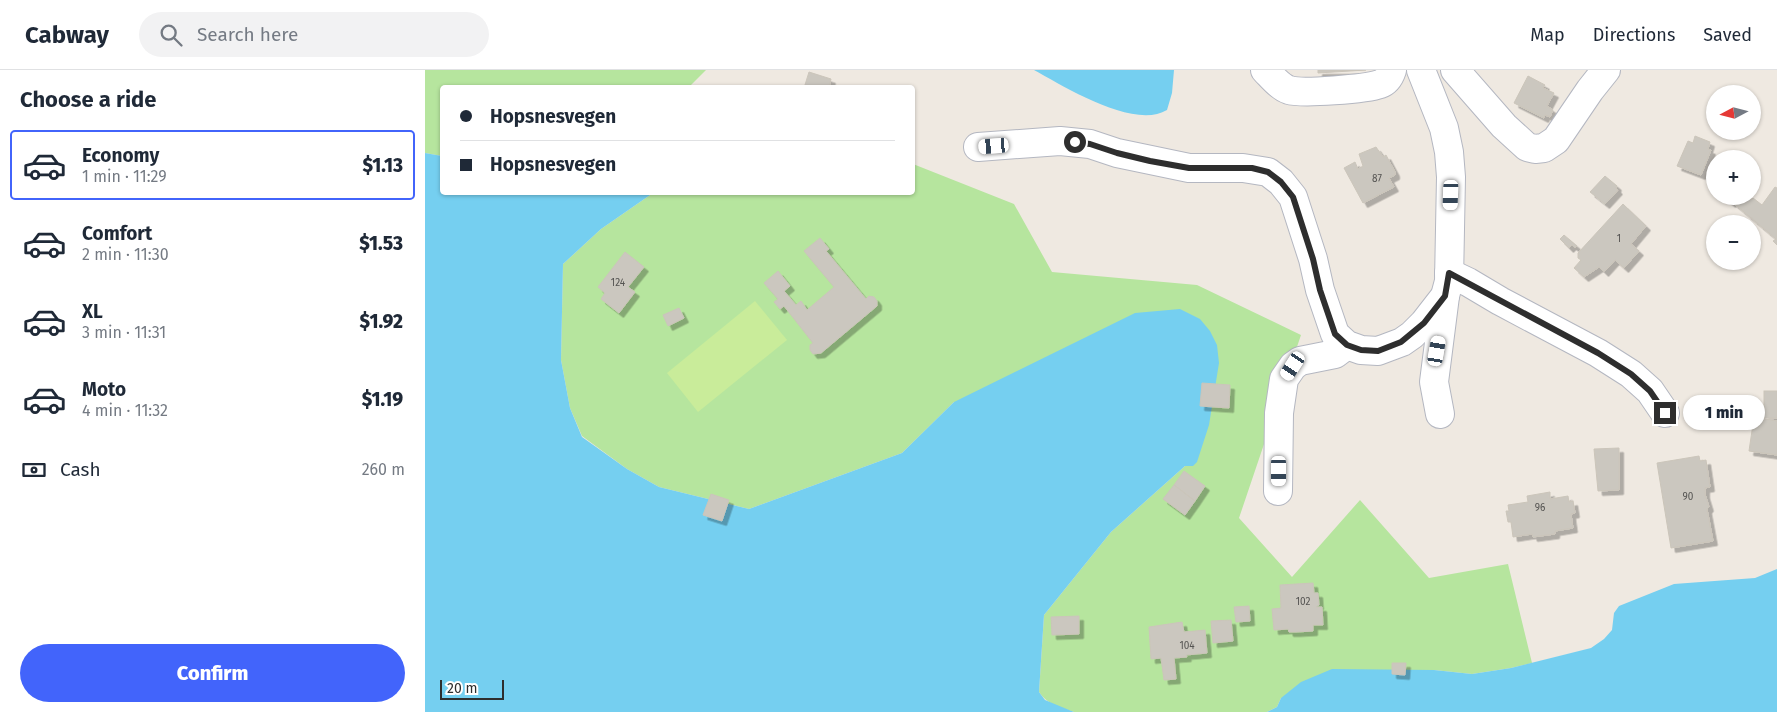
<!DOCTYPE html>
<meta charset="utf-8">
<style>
body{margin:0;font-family:"Fira Sans",sans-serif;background:#f2f2f3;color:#1f2937;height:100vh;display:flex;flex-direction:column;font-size:19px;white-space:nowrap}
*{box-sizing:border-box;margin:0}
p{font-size:16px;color:#747a83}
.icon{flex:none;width:28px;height:28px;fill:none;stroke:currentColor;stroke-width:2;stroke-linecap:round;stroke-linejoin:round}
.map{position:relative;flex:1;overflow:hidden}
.panel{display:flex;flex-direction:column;background:#fff;width:425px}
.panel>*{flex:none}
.banner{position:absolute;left:15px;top:15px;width:475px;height:110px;border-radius:5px;box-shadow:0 1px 4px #0004;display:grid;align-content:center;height:110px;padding:0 20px;background:#fff}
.needle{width:32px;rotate:263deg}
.controls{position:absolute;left:1281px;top:15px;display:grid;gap:10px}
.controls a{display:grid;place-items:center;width:55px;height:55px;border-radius:50%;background:#fff;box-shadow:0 1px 4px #0004;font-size:25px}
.scale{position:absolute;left:15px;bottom:12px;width:64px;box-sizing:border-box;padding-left:5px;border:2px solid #2e2e2e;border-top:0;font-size:14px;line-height:18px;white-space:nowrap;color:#2e2e2e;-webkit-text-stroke:4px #fff;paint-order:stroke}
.end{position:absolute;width:22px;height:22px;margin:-11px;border:6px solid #2e2e2e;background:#fff;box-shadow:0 0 0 2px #fff}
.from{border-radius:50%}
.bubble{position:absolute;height:35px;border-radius:18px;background:#fff;box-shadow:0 1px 4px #0004;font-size:16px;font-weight:800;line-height:35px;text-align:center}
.car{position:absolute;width:15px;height:30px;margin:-15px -8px;border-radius:6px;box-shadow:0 0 4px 1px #0007;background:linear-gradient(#fff 24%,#345 0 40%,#fff 0 76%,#345 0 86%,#fff 0)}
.banner b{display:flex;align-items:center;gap:18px;height:48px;font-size:19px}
.banner b+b{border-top:1px solid #e0e1e3}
.banner i{width:12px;height:12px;background:#1f2937}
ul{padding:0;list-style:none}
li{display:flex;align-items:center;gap:15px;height:70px;margin:0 10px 8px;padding:0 10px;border:2px solid transparent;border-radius:5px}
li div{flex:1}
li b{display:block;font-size:19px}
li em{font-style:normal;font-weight:800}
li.current{border-color:#4264fb}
li>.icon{width:45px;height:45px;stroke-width:1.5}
h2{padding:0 20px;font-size:22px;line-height:60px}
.pay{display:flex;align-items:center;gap:12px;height:55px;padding:0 20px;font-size:19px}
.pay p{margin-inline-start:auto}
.primary-button{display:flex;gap:10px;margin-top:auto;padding:10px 20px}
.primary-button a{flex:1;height:58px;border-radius:30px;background:#4264fb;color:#fff;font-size:20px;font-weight:800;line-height:58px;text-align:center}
header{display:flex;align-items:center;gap:30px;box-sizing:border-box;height:70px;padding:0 25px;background:#fff;border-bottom:1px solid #e0e1e3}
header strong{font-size:24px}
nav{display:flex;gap:28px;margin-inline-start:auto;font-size:18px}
.search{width:350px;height:45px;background:#f2f2f3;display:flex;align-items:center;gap:12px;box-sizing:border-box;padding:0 18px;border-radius:28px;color:#747a83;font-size:19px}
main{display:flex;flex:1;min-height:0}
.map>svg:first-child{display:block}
.green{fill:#b6e59e}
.pitch{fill:#c9ec9a}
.water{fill:#75cff0}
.building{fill:#cbc7bf;stroke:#cbc5ba;filter:url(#shadow)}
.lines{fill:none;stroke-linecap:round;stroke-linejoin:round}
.minor-casing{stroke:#b4b7c1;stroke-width:30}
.minor{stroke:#fff;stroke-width:28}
.route{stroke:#2e2e2e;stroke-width:6}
.labels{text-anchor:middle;stroke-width:5;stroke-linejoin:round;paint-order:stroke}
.number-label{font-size:10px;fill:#555452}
</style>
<header>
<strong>Cabway</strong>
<div class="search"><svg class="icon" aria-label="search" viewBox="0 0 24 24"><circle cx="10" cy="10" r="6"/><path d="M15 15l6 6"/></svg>Search here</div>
<nav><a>Map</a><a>Directions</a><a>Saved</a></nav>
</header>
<main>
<section class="panel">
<h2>Choose a ride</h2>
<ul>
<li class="current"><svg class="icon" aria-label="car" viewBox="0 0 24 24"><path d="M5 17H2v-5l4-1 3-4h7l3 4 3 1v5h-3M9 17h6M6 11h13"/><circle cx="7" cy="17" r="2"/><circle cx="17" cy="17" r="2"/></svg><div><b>Economy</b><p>1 min · 11:29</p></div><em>$1.13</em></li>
<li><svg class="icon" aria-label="car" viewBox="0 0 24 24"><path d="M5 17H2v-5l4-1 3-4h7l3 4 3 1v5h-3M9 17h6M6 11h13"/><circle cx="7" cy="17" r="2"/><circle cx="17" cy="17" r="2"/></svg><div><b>Comfort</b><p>2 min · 11:30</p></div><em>$1.53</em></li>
<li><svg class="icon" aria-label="car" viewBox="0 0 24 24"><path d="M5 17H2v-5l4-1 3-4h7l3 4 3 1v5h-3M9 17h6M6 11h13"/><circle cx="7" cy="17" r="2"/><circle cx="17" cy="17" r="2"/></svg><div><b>XL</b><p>3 min · 11:31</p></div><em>$1.92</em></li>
<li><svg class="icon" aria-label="car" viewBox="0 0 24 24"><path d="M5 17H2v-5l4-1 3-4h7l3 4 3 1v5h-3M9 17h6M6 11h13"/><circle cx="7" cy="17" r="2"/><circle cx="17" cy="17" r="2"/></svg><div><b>Moto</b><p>4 min · 11:32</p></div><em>$1.19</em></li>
</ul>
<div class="pay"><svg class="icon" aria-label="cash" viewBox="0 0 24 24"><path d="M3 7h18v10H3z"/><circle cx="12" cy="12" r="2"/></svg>Cash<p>260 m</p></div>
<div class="primary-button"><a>Confirm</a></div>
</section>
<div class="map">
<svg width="1352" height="642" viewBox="0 0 1352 642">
<defs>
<filter id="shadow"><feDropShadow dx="4.5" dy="4.5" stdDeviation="0" flood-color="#0004"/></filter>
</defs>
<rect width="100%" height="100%" fill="#efe9e1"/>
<!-- green -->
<g class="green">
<polygon points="0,0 281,0 264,17 18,18 17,86 0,83"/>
<path d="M488,94L589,134L627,202L772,215L876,265L814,448L867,507L935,430L1004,508L1083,494L1107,593L1086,598L1047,604L1009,600L856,628L852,637L842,642H649C635,637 623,635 614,622L619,545L686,462L760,396H768L529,332L477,383L324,439L234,417L202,399L157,366L145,338L136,290L138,194L176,159L228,123L488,122Z"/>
</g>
<!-- pitch -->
<polygon class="pitch" points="330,231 362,270 273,342 242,303"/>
<!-- water -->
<g class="water">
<path d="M609,0H749L747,23L742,40C709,60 640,17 609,0Z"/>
<polygon points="0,83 17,86 18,122 228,123 176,159 138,194 136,290 145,338 157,367 202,399 234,417 324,439 477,383 529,332 710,243 755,239 775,249 785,261 792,275 794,293 784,355 772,392 768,396 760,396 686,462 619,545 614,622 620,630 649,642 0,642"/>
<polygon points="1352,499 1352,642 842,642 852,637 856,628 876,612 907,599 1009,600 1047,604 1086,598 1166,578 1179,569 1187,560 1189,543 1194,536 1249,514 1330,508"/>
</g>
<!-- building -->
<g class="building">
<polygon points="893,0 941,0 893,3"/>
<polygon points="384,2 406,9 404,18 379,18"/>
<polygon points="1103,6 1120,15 1118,18 1129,23 1122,36 1128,40 1125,47 1120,45 1119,48 1089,33"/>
<polygon points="1270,66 1285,72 1283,79 1286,80 1276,105 1252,96 1263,71 1268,73"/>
<polygon points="951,77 958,87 961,85 970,102 970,105 964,108 969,117 938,133 919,98 930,92 933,99 938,96 934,84"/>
<polygon points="1180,106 1192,116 1191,118 1193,120 1180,134 1165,122"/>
<polygon points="1350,117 1352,118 1352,175 1348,171 1351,169 1307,132 1306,133 1300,128 1301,126 1326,126 1325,128 1327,129 1328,128 1337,135"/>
<polygon points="1198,134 1221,156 1206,174 1214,181 1199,198 1190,190 1179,202 1174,197 1159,207 1149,198 1156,190 1153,188 1153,183"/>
<polygon points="1139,165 1152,176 1150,178 1147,175 1144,178 1135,169"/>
<polygon points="395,168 404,179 401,181 441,229 444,226 449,227 452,231 452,236 396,283 388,284 385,280 385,275 388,273 359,236 355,239 349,232 353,229 339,213 353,201 365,216 359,221 371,235 376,231 382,240 409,217 379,181"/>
<polygon points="200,182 219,197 203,217 210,222 194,243 176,229 180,223 173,217"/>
<polygon points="254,238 259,248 243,256 238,245"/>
<polygon points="777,313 805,315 804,338 775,336"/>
<rect x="1339" y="321" width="13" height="27"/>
<polygon points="1329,347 1352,351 1352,385 1324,381"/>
<polygon points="1194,378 1194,420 1173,421 1169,379"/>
<polygon points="1274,386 1275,391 1281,390 1285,417 1280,418 1280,424 1284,437 1282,439 1288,471 1246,478 1232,393"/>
<polygon points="759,401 780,416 770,431 749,415"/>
<polygon points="749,415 770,431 760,445 738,429"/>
<polygon points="1125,422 1125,429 1143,426 1144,432 1148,431 1150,443 1146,444 1148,458 1130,461 1130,464 1108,467 1107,464 1088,467 1086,452 1083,452 1081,441 1084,441 1083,435 1103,432 1102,426"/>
<polygon points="286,424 304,430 297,451 278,445"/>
<polygon points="888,513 889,523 893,523 894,535 891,537 897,537 898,555 888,555 888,561 871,562 864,562 863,559 849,560 847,539 856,538 855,515"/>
<polygon points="824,536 825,551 811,552 809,537"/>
<polygon points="654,546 654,564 627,565 626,547"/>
<polygon points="806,550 808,571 788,573 786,551"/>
<polygon points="757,552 759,562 780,560 782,583 761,585 762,587 749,588 751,609 739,610 736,588 726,589 724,557"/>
<polygon points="967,593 981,593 980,605 967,604"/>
</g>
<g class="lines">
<defs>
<g id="minor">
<path d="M840,0C847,7 855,17 864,20C877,24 941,19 955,14C961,12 965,6 967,0"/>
<polyline points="1030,0 1079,56 1102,77 1110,79 1119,78 1131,70 1165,20 1181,0"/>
<polyline points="553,77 635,71 665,74 692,83 764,98 818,98 843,102 856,112 868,127 888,189 895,220 910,264 922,275 936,280 953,281 977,272 987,265 999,253 1020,226 1024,211 1026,107 1024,82 1019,58 996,0"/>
<polyline points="1024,203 1043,212 1075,231 1173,283 1206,304 1225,321 1240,343"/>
<polyline points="1015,344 1009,312 1020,226"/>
<polyline points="853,421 854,343 859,309 868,296 875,291 910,284 922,275"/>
</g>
</defs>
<!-- minor casing -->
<use href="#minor" class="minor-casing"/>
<!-- minor -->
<use href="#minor" class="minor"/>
</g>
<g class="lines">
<!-- route -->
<polyline class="route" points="650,72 665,74 692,83 725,91 764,98 827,98 843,102 856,112 868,127 888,189 895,220 910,264 922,275 936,280 953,281 976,272 999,253 1020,226 1024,203 1173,283 1206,304 1225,321 1240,343"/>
</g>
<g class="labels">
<!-- number labels -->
<g class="number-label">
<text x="952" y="112">87</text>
<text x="1194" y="172">1</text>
<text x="193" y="216">124</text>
<text x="1263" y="430">90</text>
<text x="1115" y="441">96</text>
<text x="878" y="535">102</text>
<text x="762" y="579">104</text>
</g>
</g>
</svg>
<div class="controls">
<a><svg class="needle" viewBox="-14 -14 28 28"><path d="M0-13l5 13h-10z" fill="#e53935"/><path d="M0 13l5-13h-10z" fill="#747a83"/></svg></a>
<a>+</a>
<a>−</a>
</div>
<div class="scale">20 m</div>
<i class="end from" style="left:650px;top:72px"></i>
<i class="end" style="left:1240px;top:343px"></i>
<div class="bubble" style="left:1258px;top:325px;width:82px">1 min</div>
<i class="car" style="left:569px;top:76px;rotate:266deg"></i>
<i class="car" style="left:1026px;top:125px;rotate:182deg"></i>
<i class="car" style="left:1012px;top:281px;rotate:10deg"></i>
<i class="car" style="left:868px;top:296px;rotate:213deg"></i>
<i class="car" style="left:854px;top:401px;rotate:180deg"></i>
<div class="banner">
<b><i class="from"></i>Hopsnesvegen</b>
<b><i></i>Hopsnesvegen</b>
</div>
</div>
</main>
